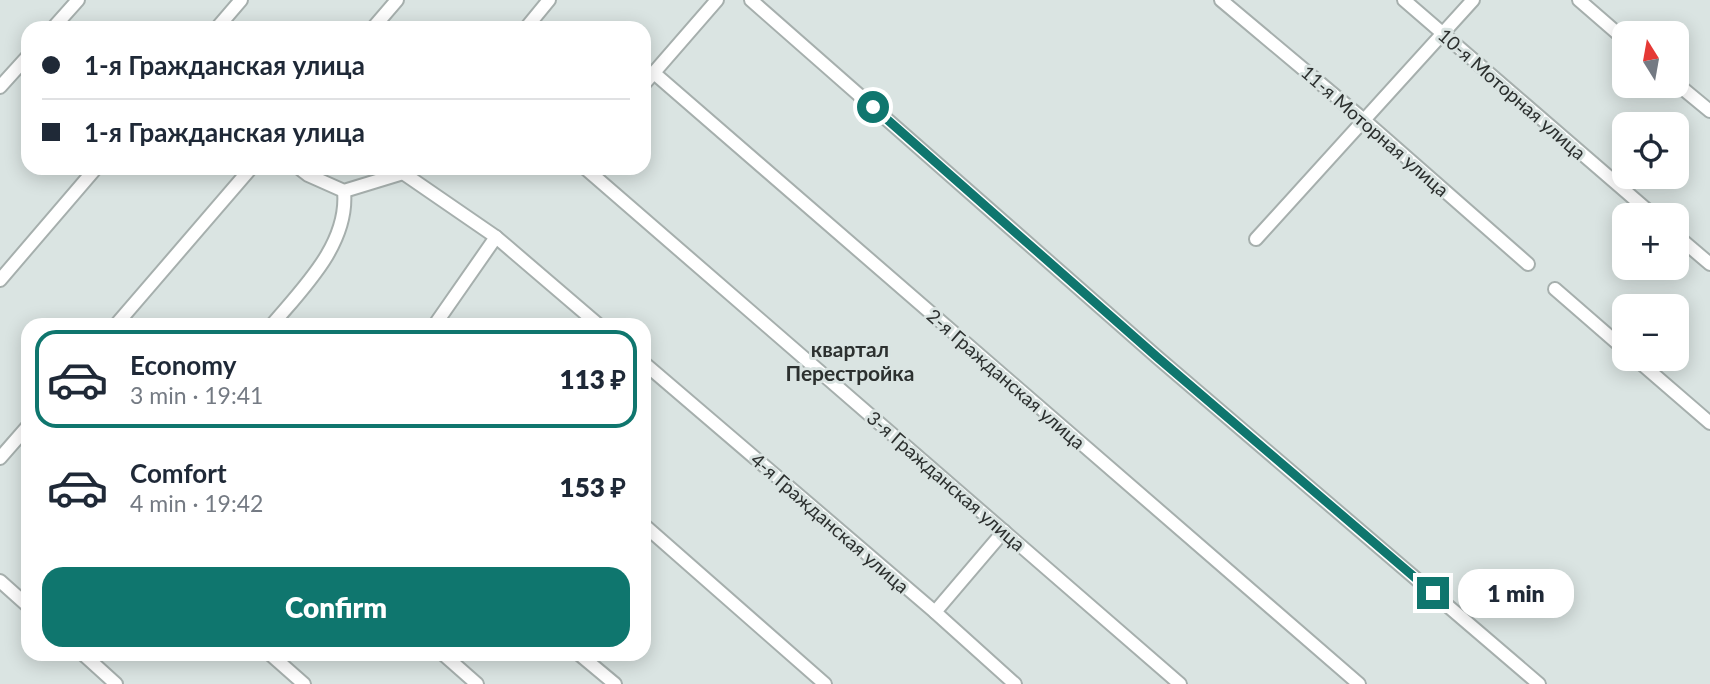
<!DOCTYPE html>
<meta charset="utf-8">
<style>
body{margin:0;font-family:Lato,sans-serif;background:#f6f6f7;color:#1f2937;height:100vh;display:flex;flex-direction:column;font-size:26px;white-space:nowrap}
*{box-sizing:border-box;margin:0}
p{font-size:23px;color:#747a83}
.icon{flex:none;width:38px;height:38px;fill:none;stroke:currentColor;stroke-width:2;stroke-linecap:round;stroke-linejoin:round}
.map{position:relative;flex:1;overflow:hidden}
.sheet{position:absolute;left:21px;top:318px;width:630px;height:343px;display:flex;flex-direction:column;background:#fff;border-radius:21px;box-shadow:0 4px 18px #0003}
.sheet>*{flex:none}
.banner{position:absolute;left:21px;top:21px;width:630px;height:154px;border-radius:21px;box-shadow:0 4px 18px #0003;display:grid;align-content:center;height:154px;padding:0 21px;background:#fff}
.needle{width:46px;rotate:349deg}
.fabs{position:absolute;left:1612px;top:21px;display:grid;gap:14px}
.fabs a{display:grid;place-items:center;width:77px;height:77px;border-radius:14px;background:#fff;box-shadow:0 4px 18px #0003;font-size:35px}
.end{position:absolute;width:32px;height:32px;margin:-16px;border:9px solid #0f766e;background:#fff;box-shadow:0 0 0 4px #fff}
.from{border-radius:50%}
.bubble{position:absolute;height:49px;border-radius:21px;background:#fff;box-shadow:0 4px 18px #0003;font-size:23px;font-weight:800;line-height:49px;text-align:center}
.banner b{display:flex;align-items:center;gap:24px;height:66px;font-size:26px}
.banner b+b{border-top:2px solid #e0e1e3}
.banner i{width:18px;height:18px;background:#1f2937}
ul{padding:12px 0 0;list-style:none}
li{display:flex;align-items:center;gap:21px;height:98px;margin:0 14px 10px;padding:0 7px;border:4px solid transparent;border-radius:21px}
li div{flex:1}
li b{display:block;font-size:26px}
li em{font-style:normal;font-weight:800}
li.on{border-color:#0f766e}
li>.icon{width:63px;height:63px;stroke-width:1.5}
.cta{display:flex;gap:14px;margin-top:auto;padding:14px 21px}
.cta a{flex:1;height:80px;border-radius:21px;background:#0f766e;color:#fff;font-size:28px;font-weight:800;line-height:80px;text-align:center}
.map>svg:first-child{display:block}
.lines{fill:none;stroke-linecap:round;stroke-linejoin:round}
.street-casing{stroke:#a6afad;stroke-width:16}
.street{stroke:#fff;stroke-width:12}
.route{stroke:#0f766e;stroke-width:9}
.labels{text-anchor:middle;stroke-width:6;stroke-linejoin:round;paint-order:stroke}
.street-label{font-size:19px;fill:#2c302f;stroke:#dae4e2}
.neighbourhood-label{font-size:21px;font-weight:bold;fill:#2c302f;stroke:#dae4e2}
</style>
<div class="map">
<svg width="1710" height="684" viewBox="0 0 1710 684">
<rect width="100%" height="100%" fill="#dae4e2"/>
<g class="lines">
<defs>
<g id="street">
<polyline points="751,0 1157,357 1539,684"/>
<polyline points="1221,0 1364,120 1528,264"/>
<polyline points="1404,0 1653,215"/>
<polyline points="1579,0 1624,39"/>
<polyline points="53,28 78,0"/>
<polyline points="217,28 241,0"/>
<polyline points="373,28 397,0"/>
<polyline points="526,28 549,0"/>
<polyline points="654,73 1359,684"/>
<polyline points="1676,83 1710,111"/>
<polyline points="644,84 717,0"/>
<polyline points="0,87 28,56"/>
<polyline points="299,168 308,175 344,191 403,173"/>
<polyline points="585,168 1180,684"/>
<polyline points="403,173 496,237 600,326"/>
<polyline points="1676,235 1710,264"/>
<polyline points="1256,239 1473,0"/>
<polyline points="0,280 96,168"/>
<polyline points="1555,289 1624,349"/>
<polyline points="115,326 251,168"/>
<path d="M271,326C303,288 349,244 344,191"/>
<polyline points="434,326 496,237"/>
<polyline points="1636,359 1710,423"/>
<polyline points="644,363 935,612 1015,684"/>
<polyline points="0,458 28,426"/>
<polyline points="644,525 825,684"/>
<polyline points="0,581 28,606"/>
<polyline points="935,612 1004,531"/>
<polyline points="83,654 116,684"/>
<polyline points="270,654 304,684"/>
<polyline points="443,654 477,684"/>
<polyline points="579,654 615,684"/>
</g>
</defs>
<!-- street casing -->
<use href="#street" class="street-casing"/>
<!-- street -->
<use href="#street" class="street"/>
</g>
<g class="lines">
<!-- route -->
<polyline class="route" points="873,107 1157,357 1433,593"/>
</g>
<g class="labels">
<!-- street labels -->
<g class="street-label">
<text transform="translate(1512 94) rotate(41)" y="7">10-я Моторная улица</text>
<text transform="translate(1375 131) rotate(41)" y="7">11-я Моторная улица</text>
<text transform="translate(1006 379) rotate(41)" y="7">2-я Гражданская улица</text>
<text transform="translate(946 481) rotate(41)" y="7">3-я Гражданская улица</text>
<text transform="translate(830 523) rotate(41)" y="7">4-я Гражданская улица</text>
</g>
<!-- neighbourhood labels -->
<g class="neighbourhood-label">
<text x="850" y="357">квартал<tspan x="850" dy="24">Перестройка</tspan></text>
</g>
</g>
</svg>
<div class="fabs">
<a><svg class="needle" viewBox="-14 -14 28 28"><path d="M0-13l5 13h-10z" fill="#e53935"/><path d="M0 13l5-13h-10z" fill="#747a83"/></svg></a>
<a><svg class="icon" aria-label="locate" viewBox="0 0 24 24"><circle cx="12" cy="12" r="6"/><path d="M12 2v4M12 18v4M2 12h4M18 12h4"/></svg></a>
<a>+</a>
<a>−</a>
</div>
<i class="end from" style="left:873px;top:107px"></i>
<i class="end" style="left:1433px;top:593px"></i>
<div class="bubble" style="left:1458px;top:569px;width:116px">1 min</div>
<div class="banner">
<b><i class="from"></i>1-я Гражданская улица</b>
<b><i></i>1-я Гражданская улица</b>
</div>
<section class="sheet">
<ul>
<li class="on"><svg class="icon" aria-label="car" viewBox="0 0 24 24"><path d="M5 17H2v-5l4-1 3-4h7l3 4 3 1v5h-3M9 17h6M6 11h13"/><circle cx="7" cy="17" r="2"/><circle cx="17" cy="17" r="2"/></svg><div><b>Economy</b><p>3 min · 19:41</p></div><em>113 ₽</em></li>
<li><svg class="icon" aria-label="car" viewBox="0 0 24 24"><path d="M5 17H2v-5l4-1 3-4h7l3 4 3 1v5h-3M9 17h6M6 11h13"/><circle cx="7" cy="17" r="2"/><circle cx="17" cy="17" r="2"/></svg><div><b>Comfort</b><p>4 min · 19:42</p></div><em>153 ₽</em></li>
</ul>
<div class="cta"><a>Confirm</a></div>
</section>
</div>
